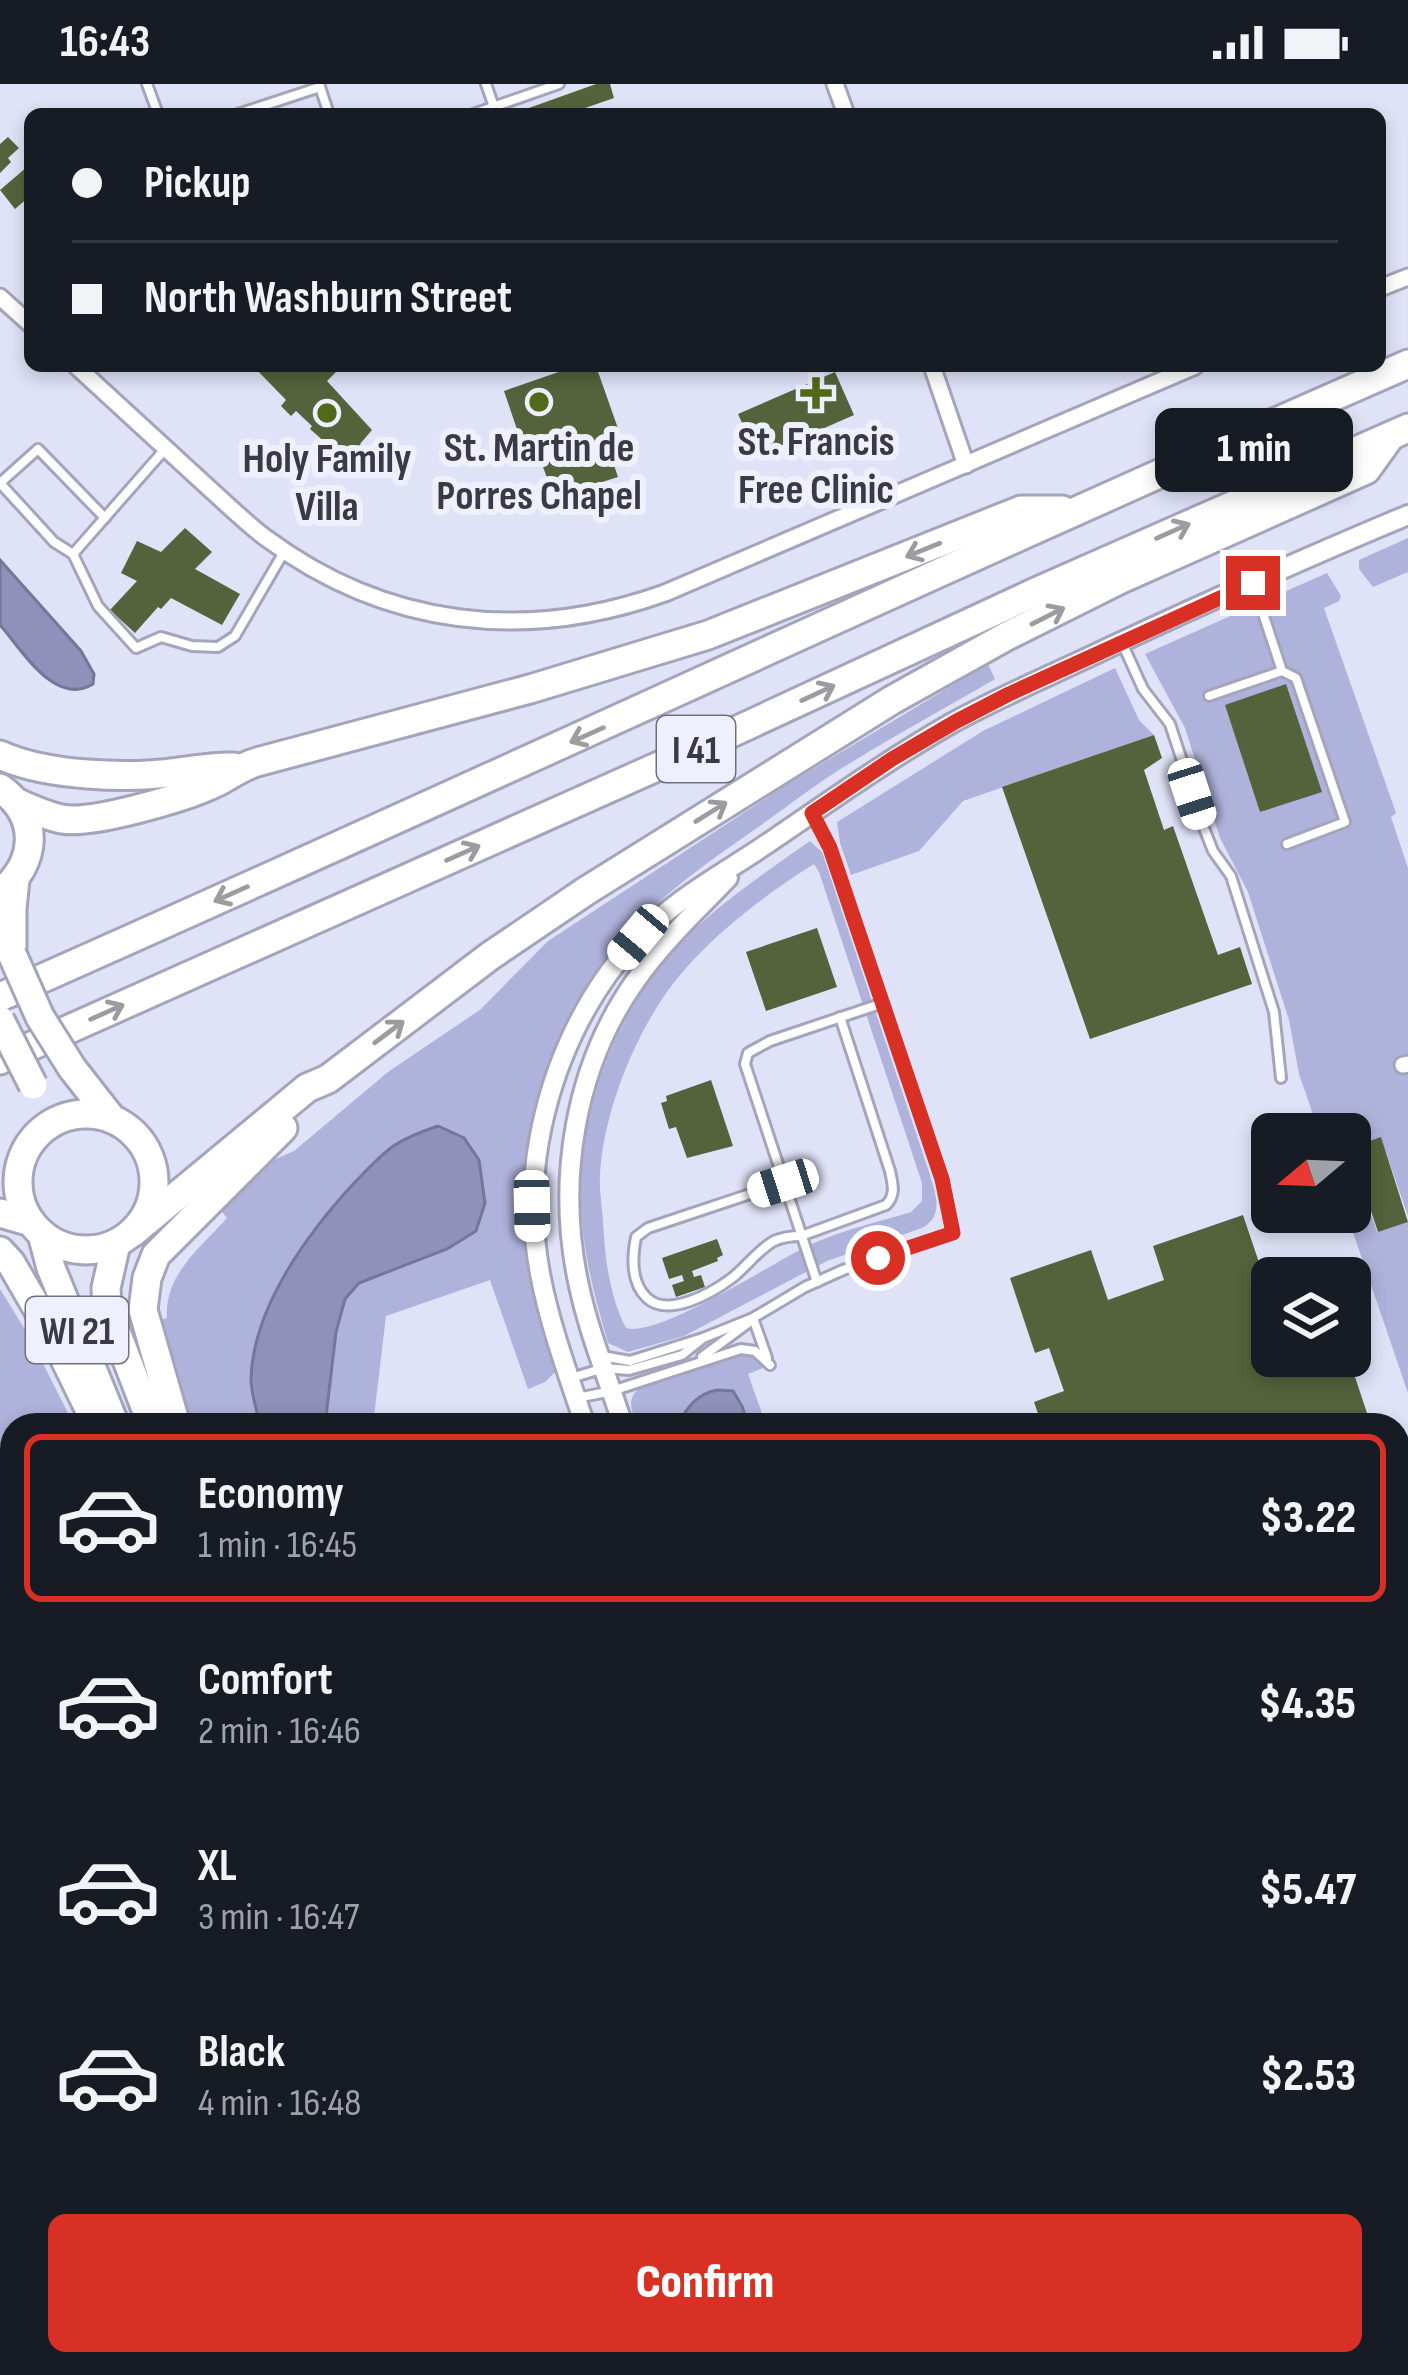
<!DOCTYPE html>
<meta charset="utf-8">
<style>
body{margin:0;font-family:"Sofia Sans Condensed",sans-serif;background:#20242c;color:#f1f3f6;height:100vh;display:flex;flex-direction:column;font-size:45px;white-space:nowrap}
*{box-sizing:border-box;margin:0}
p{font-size:39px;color:#9ea1a6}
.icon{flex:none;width:66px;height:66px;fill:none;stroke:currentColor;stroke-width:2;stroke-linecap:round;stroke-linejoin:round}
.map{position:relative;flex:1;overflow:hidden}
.drawer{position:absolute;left:0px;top:1329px;width:1410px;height:963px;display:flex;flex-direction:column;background:#171b24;border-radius:36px 36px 0 0;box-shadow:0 6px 18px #0003}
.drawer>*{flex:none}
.top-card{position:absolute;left:24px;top:24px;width:1362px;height:264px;border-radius:18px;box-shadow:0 6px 18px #0003;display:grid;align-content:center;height:264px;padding:0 48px;background:#171b24}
.needle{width:78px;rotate:251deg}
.buttons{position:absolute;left:1251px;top:1029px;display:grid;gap:24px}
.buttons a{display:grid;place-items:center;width:120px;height:120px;border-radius:18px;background:#171b24;box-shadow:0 6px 18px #0003;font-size:60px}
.end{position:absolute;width:54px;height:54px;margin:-27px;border:15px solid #d93025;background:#fff;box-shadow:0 0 0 6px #fff}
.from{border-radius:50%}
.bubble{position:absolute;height:84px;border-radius:18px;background:#171b24;box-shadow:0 6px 18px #0003;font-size:39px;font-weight:800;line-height:84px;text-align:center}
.car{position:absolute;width:36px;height:72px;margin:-36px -18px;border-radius:15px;box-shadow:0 0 9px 3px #0007;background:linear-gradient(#fff 24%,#345 0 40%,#fff 0 76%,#345 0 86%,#fff 0)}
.top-card b{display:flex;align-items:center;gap:42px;height:114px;font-size:45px}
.top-card b+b{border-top:3px solid #363941}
.top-card i{width:30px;height:30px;background:#f1f3f6}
ul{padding:21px 0 0;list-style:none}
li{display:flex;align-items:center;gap:36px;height:168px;margin:0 24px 18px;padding:0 24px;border:6px solid transparent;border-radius:18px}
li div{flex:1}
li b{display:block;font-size:45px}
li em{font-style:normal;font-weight:800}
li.current{border-color:#d93025}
li>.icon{width:108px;height:108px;stroke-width:1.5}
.primary-button{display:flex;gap:24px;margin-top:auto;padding:24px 48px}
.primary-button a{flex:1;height:138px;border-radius:18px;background:#d93025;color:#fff;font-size:48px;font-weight:800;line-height:138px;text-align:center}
.status{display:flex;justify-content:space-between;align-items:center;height:84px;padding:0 60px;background:#171b24;direction:ltr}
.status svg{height:33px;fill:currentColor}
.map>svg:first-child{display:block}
.green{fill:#afb2db;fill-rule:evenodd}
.water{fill:#8f91bb;stroke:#757797;stroke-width:3}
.building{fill:#54633c}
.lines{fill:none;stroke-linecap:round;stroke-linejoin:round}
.service-casing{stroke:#a4a5ba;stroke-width:14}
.minor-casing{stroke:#a4a5ba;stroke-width:21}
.tertiary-casing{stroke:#a4a5ba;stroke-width:24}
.trunk-casing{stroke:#a4a5ba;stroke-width:33}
.motorway-casing{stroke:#a4a5ba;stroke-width:33}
.service{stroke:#fff;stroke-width:8}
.minor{stroke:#fff;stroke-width:15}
.tertiary{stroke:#fff;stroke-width:18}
.trunk{stroke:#fff;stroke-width:27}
.motorway{stroke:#fff;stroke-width:27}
.trunk-bridge-casing{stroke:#a4a5ba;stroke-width:33;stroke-linecap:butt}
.trunk-bridge{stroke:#fff;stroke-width:27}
.oneway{stroke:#9c9ca0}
.route{stroke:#d93025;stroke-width:15}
.poi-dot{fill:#50691a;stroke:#eff0fd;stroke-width:4.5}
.labels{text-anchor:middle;stroke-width:12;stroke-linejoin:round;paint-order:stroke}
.shield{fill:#eff0fd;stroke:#70717a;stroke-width:3}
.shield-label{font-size:39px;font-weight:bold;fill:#393a42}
.poi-label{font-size:42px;font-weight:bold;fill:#393a42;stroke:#eff0fd}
</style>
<div class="status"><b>16:43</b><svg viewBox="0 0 49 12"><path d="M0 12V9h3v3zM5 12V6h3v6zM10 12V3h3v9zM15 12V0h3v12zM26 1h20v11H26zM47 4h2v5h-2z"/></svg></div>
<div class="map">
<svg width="1408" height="2291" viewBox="0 0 1408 2291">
<rect width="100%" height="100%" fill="#e0e2f8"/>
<!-- green -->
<g class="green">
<polygon points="1408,454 1408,488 1373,503 1359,485 1359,476"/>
<polygon points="1327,489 1341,512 1339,517 1324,524 1396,729 1391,733 1408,784 1408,1132 1381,1054 1350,1064 1350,1050 1320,1050 1299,990 1289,936 1248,808 1220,754 1185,644 1145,570"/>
<path d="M988,580L995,595C947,623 899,649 852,678C818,698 787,723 754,746C710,777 663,809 627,850C549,939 510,1063 527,1181C532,1218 544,1252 556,1287L545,1298L528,1305L490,1196L386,1232L373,1341H325L336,1248L345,1215L359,1199L386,1187L485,1119L260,1248L251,1296L260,1341H185L154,1238L167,1234C164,1191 201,1163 227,1134L218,1123L255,1084L294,1067L388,988L481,925L548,857L783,703Z"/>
<polygon points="1115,584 1139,636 1154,651 963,717 919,767 851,791 840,759 837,738 983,647"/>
<path d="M810,757L822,768L930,1091C936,1113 944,1131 922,1144L827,1177L684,1252L628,1268L608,1259C595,1214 583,1170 581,1123C576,1024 620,915 692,847C728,814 770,785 810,757ZM814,780L819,788L922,1099V1117L911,1128C878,1138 843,1146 812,1160C774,1177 660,1254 626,1244C609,1211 605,1174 603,1137C602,1122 599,1106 600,1092C603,1024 641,933 687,883C722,844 769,808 814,780Z"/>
<polygon points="1350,1068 1377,1148 1408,1138 1408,1309 1346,1128 1350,1128"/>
<polygon points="0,1205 29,1252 74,1341 12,1341 12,1404 0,1368"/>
<path d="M738,1270L752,1271L763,1284L748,1290L766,1341H748L742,1322L733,1307C708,1306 689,1317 679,1341H637C631,1325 626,1314 641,1303Z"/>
<polygon points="1408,1604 1408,1708 1401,1703 1398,1707 1398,1607"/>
<polygon points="1301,2280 1396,2280 1408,2291 1291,2291"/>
</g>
<!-- water -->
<g class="water">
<path d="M0,476L81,567L94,590L93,600C55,623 23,567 0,541Z"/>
<path d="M438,1042L464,1054L479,1076L485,1119L476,1147L447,1165L359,1199L345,1215L336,1248L325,1341H260C257,1327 251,1310 251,1295C253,1223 308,1149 354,1099C367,1086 380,1071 395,1061C409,1052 423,1047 438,1042Z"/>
<path d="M717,1306L733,1307L742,1322L748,1341H679C686,1323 697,1310 717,1306Z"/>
</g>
<!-- building -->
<g class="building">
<polygon points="596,0 610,0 614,14 568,30 512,30"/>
<polygon points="8,53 19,64 8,74 11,78 0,89 0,60"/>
<polygon points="27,83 30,87 30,112 15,125 0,106"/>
<polygon points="253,282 303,282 309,288 316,282 342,282 327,297 372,346 360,360 364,364 358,370 355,366 351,368 344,375 310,345 312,342 296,327 291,332 281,322 286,316"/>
<polygon points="576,282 596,282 621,353 606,358 618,393 596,400 598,406 580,412 578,406 554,414 541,377 529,381 504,307"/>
<polygon points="835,288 854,331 813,349 815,353 798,361 796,355 757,372 738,330"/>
<polygon points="185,444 212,468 195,485 240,510 222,541 171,514 161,525 158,523 135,549 110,526 137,497 121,489 137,457 161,468"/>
<polygon points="1286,600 1322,708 1260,728 1225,621"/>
<polygon points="1154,651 1162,674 1144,686 1164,746 1173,742 1218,871 1240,863 1252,900 1090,955 1002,703"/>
<polygon points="817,844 837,903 766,927 746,868"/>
<polygon points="711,996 733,1062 687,1074 676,1043 669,1045 661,1019 667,1017 666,1012"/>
<polygon points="1381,1053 1408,1138 1378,1148 1350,1064"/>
<polygon points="1243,1131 1272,1217 1272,1272 1348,1272 1371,1341 1042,1341 1034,1318 1064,1307 1049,1264 1035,1269 1010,1194 1091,1166 1108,1216 1164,1196 1153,1162"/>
<polygon points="717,1155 723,1171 717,1174 718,1177 692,1187 694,1193 701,1191 705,1203 676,1213 672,1201 684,1197 682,1191 669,1195 662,1174"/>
<polygon points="1,1703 12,1735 11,1899 0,1867"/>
<polygon points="1400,1703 1408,1708 1408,1852 1398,1846 1398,1707"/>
<polygon points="12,2172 12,2283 11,2283 0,2250 0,2176"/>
</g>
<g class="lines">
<defs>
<g id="service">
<polyline points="147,0 158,30"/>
<polyline points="486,0 494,23"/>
<polyline points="320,3 329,30"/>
<polyline points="238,30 320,3"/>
<polyline points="473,30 559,0"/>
<polyline points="166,364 73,470 98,522 136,564 161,553 192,562 218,563 235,552 284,468"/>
<polyline points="73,470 54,458 0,399 38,365 105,434"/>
<polyline points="1253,499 1282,587"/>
<polyline points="1123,561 1143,605 1170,640 1204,744 1213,767 1231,792 1274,928 1281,994"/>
<polyline points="1209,612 1282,587 1296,594 1345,738 1287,760"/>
<path d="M783,1099L648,1144L636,1153C632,1173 631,1199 647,1214C668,1234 712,1209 732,1194C746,1183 758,1166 774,1157C783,1153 791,1152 801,1152L886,1121C896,1111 893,1101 890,1087L840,933"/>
<polyline points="817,1198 745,980 748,969 770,957 883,919"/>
<polyline points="753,1234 767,1274"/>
<polyline points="602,1272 630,1277 703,1254 753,1234 805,1203 843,1186 953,1149 942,1095 830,764 814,731"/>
<polyline points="702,1273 748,1239"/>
<polyline points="571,1294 604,1284 629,1286 682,1271 702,1255"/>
<polyline points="577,1314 612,1307 741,1265 755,1267 770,1281"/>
<polyline points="0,1533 12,1575"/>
<polyline points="0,1692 12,1688"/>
<polyline points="1398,2147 1408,2136"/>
<polyline points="504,2286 514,2291"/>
<polyline points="1267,2291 1277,2280"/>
</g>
<g id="minor">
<polyline points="835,0 846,30"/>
<polyline points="1380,204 1408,193"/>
<polyline points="0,213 30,240"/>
<path d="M76,282C121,323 166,365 211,406C229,422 247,440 266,454C386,543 525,559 665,509L1195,282"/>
<polyline points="932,282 966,381"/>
<polyline points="1403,981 1408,980"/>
<polyline points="0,1628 12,1624"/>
<polyline points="0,2081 12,2077"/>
<polyline points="1187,2280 1199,2291"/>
</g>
<g id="tertiary">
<path d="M585,1341C552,1243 520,1163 539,1057C552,983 585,910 637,855C676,813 730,786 777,753C834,714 891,674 952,639C1003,611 1056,589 1108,564C1207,518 1307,473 1408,431"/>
<path d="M623,1341C608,1295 589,1249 579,1202C556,1098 574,983 636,896C662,859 696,827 728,794"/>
<polyline points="327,2280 335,2291"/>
</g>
<g id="trunk">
<path d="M0,704C41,733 37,779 0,809"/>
<polyline points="12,870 12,825 15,795"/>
<polyline points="72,984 112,1035"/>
<circle cx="86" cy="1098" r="68"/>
<polyline points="42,1150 51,1184 115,1341"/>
<polyline points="116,1160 106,1204 107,1224 152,1341"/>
<polyline points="607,2280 617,2291"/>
<polyline points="681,2280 692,2291"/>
</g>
<g id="motorway">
<path d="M0,671C46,692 127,695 178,688C197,686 214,682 234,683"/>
<path d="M18,719C32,725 47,732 62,735C91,741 187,713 215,699C230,692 240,683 257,678L530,605L708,551L1021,426H1062"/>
<path d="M0,913C471,705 936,486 1408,280"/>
<polyline points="0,976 688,669 1038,507 1408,344"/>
<polyline points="0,1129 31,1138"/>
<polyline points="132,1149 307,1004 328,995 490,872 586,807 892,616 1005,553 1119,496 1366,386 1389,354"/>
<polyline points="0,1167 11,1179 55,1255 97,1341"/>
<polyline points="176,1341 143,1226 147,1194 156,1171 283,1044"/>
</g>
</defs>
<!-- service casing -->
<use href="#service" class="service-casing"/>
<!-- minor casing -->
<use href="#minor" class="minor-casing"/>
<!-- tertiary casing -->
<use href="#tertiary" class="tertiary-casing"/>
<!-- trunk casing -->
<use href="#trunk" class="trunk-casing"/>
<!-- motorway casing -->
<use href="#motorway" class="motorway-casing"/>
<!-- service -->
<use href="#service" class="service"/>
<!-- minor -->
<use href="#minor" class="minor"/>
<!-- tertiary -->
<use href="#tertiary" class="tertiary"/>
<!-- trunk -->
<use href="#trunk" class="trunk"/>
<!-- motorway -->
<use href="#motorway" class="motorway"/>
<defs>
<g id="trunk-bridge">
<polyline points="12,870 40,933 72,984"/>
<polyline points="0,936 33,1001"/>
</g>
</defs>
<!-- trunk-bridge casing -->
<use href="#trunk-bridge" class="trunk-bridge-casing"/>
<!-- trunk-bridge -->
<use href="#trunk-bridge" class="trunk-bridge"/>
</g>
<!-- one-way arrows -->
<defs><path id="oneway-shaft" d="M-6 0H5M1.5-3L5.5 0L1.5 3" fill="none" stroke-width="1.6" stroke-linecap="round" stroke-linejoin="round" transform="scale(3)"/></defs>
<g class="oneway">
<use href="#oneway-shaft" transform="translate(1173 447) rotate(-24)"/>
<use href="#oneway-shaft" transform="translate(923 466) rotate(158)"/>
<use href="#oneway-shaft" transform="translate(1048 532) rotate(-27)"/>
<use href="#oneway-shaft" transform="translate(818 609) rotate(-25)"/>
<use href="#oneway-shaft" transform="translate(587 651) rotate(156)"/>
<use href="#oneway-shaft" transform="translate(711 728) rotate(-32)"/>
<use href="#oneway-shaft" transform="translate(463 769) rotate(-24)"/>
<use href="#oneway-shaft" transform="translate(231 810) rotate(156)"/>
<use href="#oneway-shaft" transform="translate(107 928) rotate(-24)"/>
<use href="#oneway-shaft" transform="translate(389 948) rotate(-37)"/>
</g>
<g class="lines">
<!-- route -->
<polyline class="route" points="878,1174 953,1149 942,1095 830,764 812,729 892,675 955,638 1009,610 1253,499"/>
</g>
<!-- markers -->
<g class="poi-dot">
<path d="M810 291h12v12h12v12h-12v12h-12v-12h-12v-12h12z"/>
<circle cx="539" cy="318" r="12"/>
<circle cx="327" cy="329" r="12"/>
</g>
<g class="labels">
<!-- shield labels -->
<g class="shield">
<rect x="657" y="632" width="78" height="66" rx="9"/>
<rect x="26" y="1213" width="102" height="66" rx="9"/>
</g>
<g class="shield-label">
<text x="696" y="679">I 41</text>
<text x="77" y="1260">WI 21</text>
</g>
<!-- poi labels -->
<g class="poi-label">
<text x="816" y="371">St. Francis<tspan x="816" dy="48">Free Clinic</tspan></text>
<text x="539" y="377">St. Martin de<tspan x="539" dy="48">Porres Chapel</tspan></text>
<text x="327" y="388">Holy Family<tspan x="327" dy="48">Villa</tspan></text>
</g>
</g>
</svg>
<div class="buttons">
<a><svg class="needle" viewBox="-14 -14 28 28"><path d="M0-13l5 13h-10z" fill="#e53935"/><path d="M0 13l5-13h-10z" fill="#9ea1a6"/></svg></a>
<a><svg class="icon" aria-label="layers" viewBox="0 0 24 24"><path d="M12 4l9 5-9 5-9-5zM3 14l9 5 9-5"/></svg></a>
</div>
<i class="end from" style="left:878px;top:1174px"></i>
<i class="end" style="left:1253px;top:499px"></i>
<div class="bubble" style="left:1155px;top:324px;width:198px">1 min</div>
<i class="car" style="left:1192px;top:710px;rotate:162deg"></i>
<i class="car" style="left:638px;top:853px;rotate:220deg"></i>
<i class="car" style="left:783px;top:1099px;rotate:252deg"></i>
<i class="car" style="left:532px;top:1122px;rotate:179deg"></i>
<div class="top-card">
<b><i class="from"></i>Pickup</b>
<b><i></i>North Washburn Street</b>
</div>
<section class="drawer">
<ul>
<li class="current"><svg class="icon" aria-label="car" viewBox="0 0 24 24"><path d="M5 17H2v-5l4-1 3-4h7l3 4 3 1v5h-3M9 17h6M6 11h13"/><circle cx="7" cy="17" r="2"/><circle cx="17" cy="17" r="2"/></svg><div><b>Economy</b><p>1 min · 16:45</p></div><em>$3.22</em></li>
<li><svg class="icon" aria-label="car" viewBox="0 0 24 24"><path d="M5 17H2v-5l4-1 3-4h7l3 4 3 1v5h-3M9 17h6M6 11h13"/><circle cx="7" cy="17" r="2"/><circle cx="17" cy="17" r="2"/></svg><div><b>Comfort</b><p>2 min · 16:46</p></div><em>$4.35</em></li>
<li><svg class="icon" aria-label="car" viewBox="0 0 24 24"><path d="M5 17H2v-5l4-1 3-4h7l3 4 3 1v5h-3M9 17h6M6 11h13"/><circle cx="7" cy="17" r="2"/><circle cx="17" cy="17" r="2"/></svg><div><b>XL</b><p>3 min · 16:47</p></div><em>$5.47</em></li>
<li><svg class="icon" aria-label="car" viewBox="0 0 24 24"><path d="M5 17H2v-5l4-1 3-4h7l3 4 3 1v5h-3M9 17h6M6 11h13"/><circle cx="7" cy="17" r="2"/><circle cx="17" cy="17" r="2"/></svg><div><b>Black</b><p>4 min · 16:48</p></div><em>$2.53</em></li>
</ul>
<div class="primary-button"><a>Confirm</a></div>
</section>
</div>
